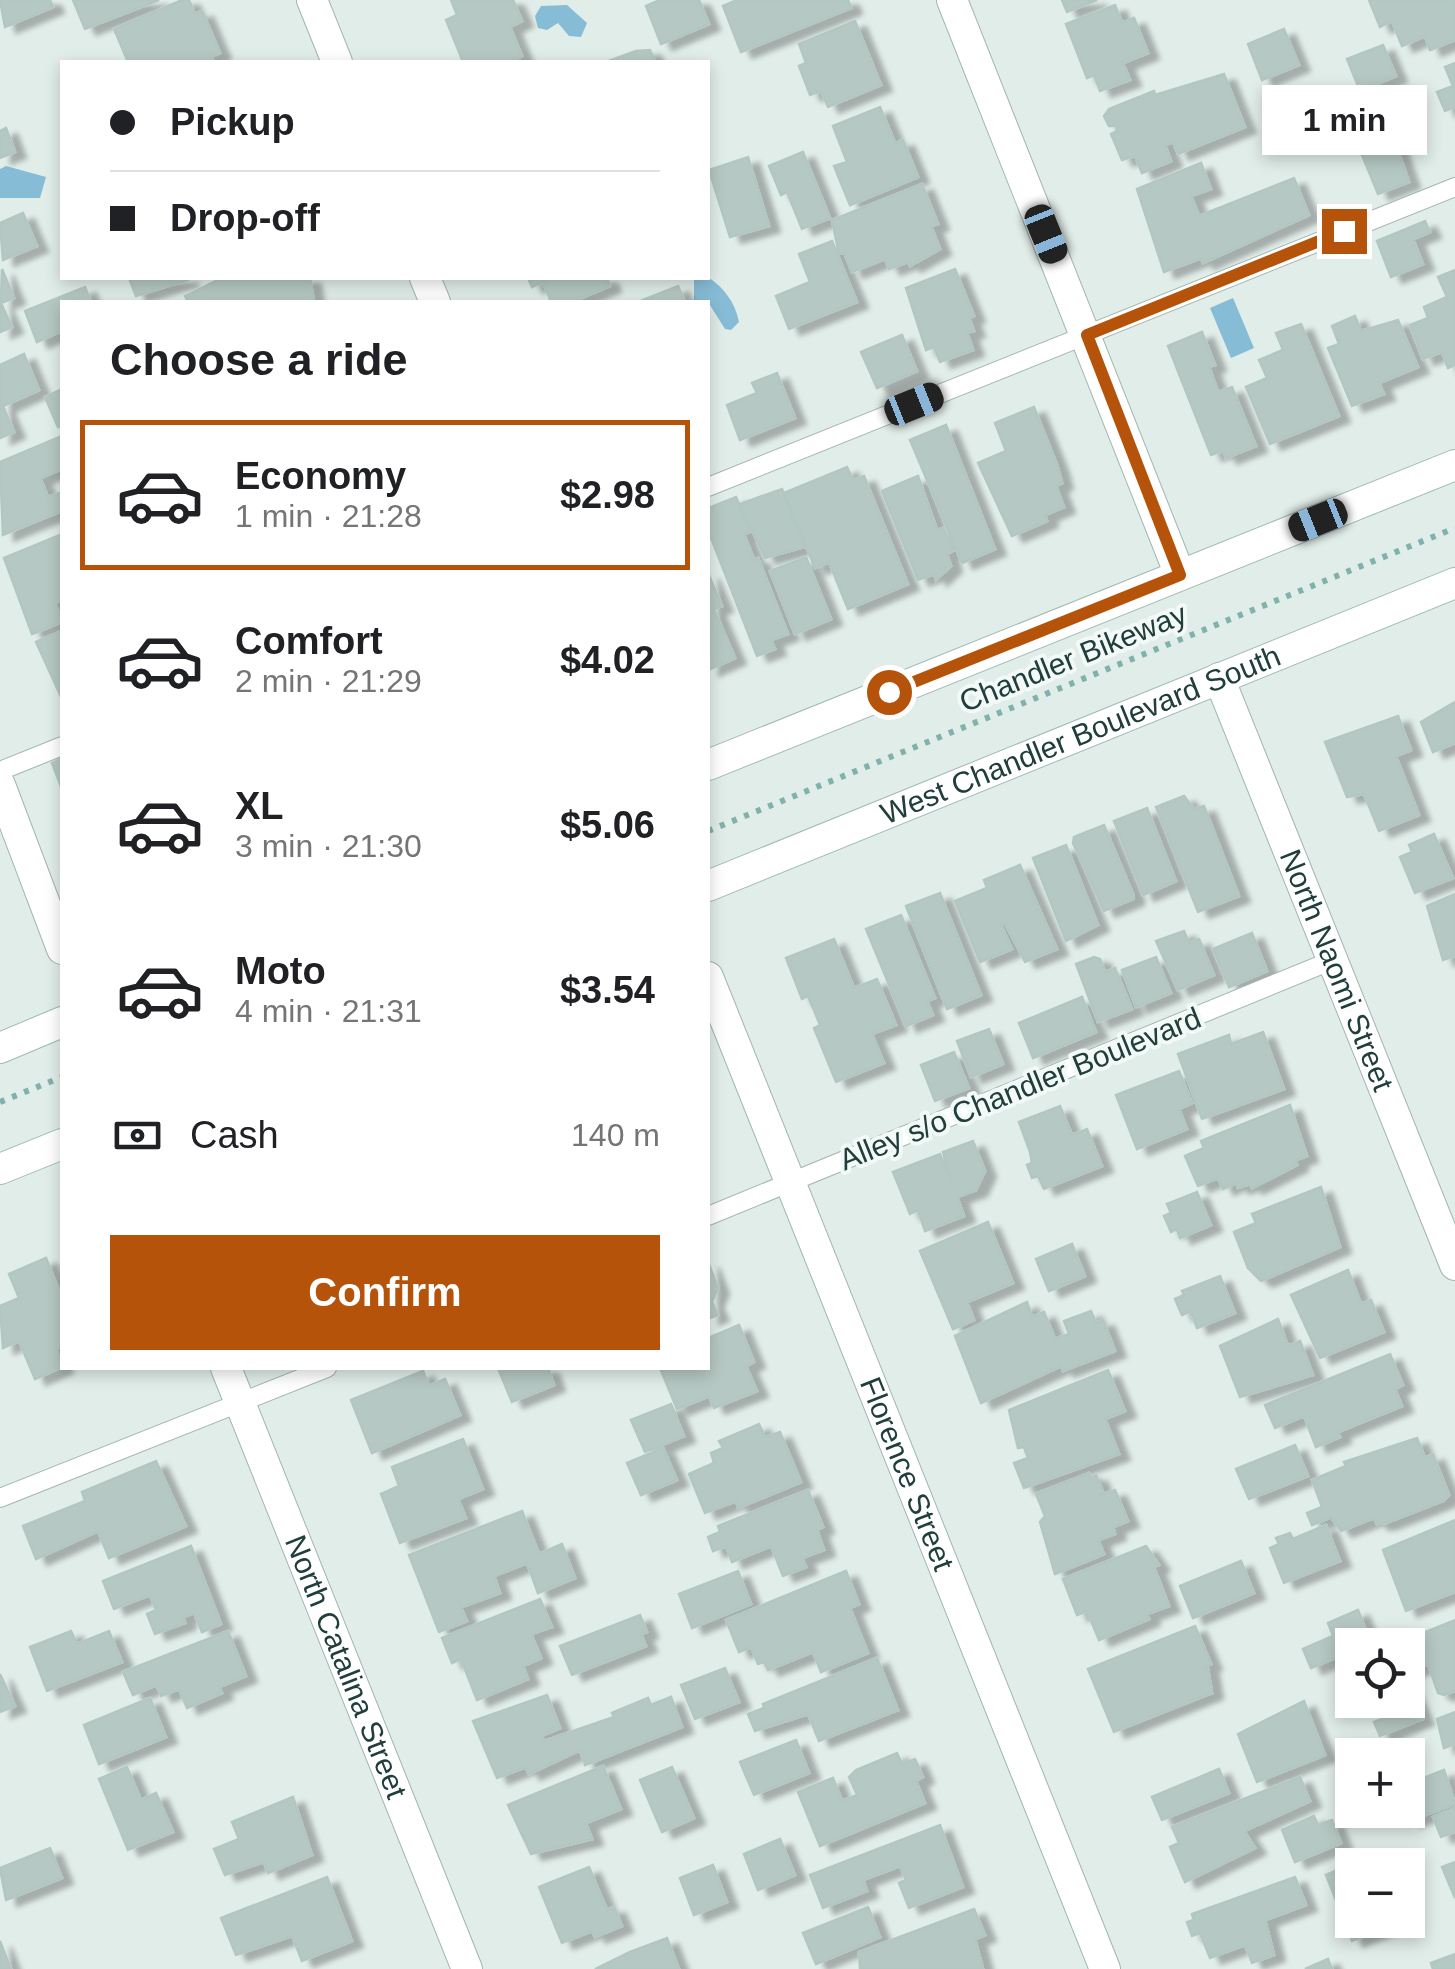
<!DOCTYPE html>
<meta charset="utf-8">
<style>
body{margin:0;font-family:Arial,sans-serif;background:#f2f2f2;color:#202124;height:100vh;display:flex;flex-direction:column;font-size:38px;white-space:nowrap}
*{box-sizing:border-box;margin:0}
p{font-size:32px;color:#757577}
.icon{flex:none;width:55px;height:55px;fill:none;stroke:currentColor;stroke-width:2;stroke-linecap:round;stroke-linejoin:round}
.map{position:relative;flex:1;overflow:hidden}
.details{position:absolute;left:60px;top:300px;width:650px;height:1070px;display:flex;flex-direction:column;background:#fff;border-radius:0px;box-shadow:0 5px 15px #0003}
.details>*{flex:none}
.top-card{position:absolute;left:60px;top:60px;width:650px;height:220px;border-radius:0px;box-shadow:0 5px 15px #0003;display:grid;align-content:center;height:220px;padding:0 50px;background:#fff}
.tools{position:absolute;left:1335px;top:1628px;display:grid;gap:20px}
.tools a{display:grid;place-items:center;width:90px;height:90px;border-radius:0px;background:#fff;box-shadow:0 5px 15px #0003;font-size:50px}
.end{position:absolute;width:45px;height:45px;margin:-22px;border:12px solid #b45309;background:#fff;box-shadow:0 0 0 5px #fff}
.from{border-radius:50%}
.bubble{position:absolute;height:70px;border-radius:0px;background:#fff;box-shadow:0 5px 15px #0003;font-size:32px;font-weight:800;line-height:70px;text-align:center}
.car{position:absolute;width:30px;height:60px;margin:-30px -15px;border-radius:12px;box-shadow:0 0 8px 2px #0007;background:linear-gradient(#222 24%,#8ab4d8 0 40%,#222 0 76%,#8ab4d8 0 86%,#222 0)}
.top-card b{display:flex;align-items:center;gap:35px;height:95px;font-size:38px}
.top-card b+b{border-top:2px solid #e0e0e0}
.top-card i{width:25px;height:25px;background:#202124}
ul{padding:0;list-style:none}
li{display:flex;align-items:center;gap:30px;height:150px;margin:0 20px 15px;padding:0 30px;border:5px solid transparent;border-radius:0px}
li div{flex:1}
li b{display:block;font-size:38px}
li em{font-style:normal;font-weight:800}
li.on{border-color:#b45309}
li>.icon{width:90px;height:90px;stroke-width:1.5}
h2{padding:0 50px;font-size:45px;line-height:120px}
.pay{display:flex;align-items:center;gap:25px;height:110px;padding:0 50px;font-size:38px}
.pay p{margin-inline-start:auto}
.primary-button{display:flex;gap:20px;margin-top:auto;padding:20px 50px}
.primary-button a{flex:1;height:115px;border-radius:0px;background:#b45309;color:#fff;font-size:40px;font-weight:800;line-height:115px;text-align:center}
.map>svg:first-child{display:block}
.water{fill:#86bcd5}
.building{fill:#b6c8c3;stroke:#b3c7c2;stroke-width:2.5;filter:url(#shadow)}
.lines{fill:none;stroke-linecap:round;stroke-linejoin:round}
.service-casing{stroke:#a3b5b1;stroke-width:20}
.minor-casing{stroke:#a3b5b1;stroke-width:32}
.secondary-casing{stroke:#9fb9b4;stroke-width:32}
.path{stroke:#80b2ab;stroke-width:6;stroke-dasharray:5 8;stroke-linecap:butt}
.service{stroke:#fff;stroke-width:18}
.minor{stroke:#fff;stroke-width:30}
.secondary{stroke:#fff;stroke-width:30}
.route{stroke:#b45309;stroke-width:12}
.labels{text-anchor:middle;stroke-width:8;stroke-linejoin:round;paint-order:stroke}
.street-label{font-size:30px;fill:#203e3b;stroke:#f2f9f6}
</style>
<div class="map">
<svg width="1455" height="1969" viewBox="0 0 1455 1969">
<defs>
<filter id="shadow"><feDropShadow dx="11" dy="6" stdDeviation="2.5" flood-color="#0004"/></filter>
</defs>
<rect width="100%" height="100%" fill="#e1ede9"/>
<!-- water -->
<g class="water">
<polygon points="567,5 587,23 581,37 569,36 558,23 547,30 538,28 535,16 541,6"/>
<polygon points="6,166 46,177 40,198 0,198 0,169"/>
<path d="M708,277C724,288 735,302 739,322L731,330L725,329L708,302L694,300V278Z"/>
<polygon points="1233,298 1254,348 1231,358 1210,308"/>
</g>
<!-- building -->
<g class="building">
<polygon points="0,0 50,0 53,7 5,27"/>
<polygon points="73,0 159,0 85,29"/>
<polygon points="182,0 189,0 195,14 202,11 220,53 211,57 214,62 128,62 114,29"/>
<polygon points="451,0 513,0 522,21 510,27 522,56 511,62 463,62 446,20 457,15"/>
<polygon points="660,0 699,0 709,24 661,44 646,6"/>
<polygon points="737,0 848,0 851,8 741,52 723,6"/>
<polygon points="1062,0 1097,0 1067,12"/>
<polygon points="1369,0 1455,0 1455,40 1430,50 1425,36 1402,46 1392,21 1380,27"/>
<polygon points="1115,5 1122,23 1134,18 1148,53 1123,63 1130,80 1100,91 1094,75 1087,78 1066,24"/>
<polygon points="855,21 881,85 828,107 821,91 810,95 799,66 806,63 799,44"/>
<polygon points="1284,29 1299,65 1262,80 1248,44"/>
<polygon points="1383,45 1396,76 1360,91 1347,59"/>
<polygon points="650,50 655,62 606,62 636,51"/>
<polygon points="1455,63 1455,107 1445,111 1437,92 1453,86 1445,67"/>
<polygon points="1224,74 1245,127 1178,154 1173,142 1165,145 1171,161 1142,173 1135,156 1122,160 1111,134 1117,131 1116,126 1109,126 1104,116 1109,109 1154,91 1155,95"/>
<polygon points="880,107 895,143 903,140 918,177 850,205 834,166 847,162 833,126"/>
<polygon points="6,128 15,152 0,158 0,131"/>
<polygon points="1391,130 1409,182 1378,194 1357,143"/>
<polygon points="803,152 830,218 802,229 787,192 781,195 769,166"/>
<polygon points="748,157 769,226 730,237 709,170"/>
<polygon points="1201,163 1211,189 1191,196 1199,216 1294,178 1309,215 1203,263 1201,258 1164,272 1137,189"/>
<polygon points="922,184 938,224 931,226 940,249 910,266 908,262 889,269 885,259 852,272 844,252 839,254 832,220"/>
<polygon points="23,213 37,246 3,260 0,223"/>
<polygon points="1425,221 1430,232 1413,239 1423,264 1391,277 1377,241"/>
<polygon points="832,241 857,302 789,329 776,296 810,282 799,254"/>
<polygon points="2,269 14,298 1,303 12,327 0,332"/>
<polygon points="955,269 974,316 969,318 974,331 967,333 973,350 940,362 934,347 926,350 906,288"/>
<polygon points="1455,270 1455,365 1448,368 1442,352 1423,359 1410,325 1428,318 1424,307 1447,297 1438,277"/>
<polygon points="129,278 187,278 188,280 136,296"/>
<polygon points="222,278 310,278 314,302 188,302 185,296"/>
<polygon points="528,278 607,278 610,286 572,302 551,302 543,282 532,287"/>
<polygon points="678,286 685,302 638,302"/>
<polygon points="85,287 91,302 62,302 62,331 37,342 25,311"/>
<polygon points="1355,316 1361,331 1398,320 1418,367 1379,383 1384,394 1352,406 1328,348 1339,344 1332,326"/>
<polygon points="1301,324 1339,416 1270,444 1246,387 1267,378 1259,360 1283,350 1276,333"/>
<polygon points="1202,332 1215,365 1209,367 1218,392 1232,387 1256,446 1226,458 1223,451 1211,455 1168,346"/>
<polygon points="902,335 917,371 877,388 861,352"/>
<polygon points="24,354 39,390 3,406 14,432 0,438 0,365"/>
<polygon points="777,373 795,418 740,440 727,405 757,393 752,383"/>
<polygon points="62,389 62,425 58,427 45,397"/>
<polygon points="1034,407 1057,465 1062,483 1056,486 1064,507 1045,515 1047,521 1012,536 978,463 1006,451 995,423"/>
<polygon points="946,425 995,549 962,563 910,440"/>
<polygon points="62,436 62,469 40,478 48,497 62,492 62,511 3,535 0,462"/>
<polygon points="847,467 853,480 864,476 908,584 848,609 829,562 815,568 784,493"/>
<polygon points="918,476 937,530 943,528 953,551 947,554 951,566 936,580 934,574 918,580 882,491"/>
<polygon points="782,489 804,547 765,558 740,504"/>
<polygon points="736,497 750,532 744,534 754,560 758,558 788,634 771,640 775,649 757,656 708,530 708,508"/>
<polygon points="62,534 62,600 55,603 62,622 32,634 4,558"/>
<polygon points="806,557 831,619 795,634 770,571"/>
<polygon points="708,573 722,606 714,609 735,658 708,670"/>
<polygon points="62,631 62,699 36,642"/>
<polygon points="1455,702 1455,743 1433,752 1421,722"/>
<polygon points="1398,716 1411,750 1396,756 1419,815 1379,831 1364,794 1347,797 1325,742"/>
<polygon points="62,758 62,789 52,763"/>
<polygon points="1184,796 1194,809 1204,806 1239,896 1198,912 1156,807"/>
<polygon points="1147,808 1176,881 1143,895 1114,821"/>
<polygon points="1104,825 1133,894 1133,899 1104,911 1073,843 1074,837"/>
<polygon points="1434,834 1453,878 1415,893 1400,857 1412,852 1409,845"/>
<polygon points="1066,845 1098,925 1066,941 1033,858"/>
<polygon points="1020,865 1057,949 1025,962 1005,923 1001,925 1012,949 980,962 955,901 987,888 984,880"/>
<polygon points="940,893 981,995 947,1009 906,906"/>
<polygon points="1455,894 1455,956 1443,960 1427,906"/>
<polygon points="901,915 935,998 927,1001 933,1015 906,1026 866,929"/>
<polygon points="1184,931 1189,943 1199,939 1214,975 1178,990 1156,941"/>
<polygon points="1252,933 1267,971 1229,987 1213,949"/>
<polygon points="834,939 854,988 877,979 896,1025 872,1034 884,1063 836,1082 814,1028 820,1025 808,996 802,999 786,958"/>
<polygon points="1094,957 1100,959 1105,972 1115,968 1132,1009 1098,1022 1076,964"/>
<polygon points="1156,957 1171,993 1136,1007 1122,970"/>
<polygon points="1082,997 1096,1032 1033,1058 1019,1023"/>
<polygon points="989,1029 1003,1064 971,1077 957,1041"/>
<polygon points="1263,1032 1284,1089 1202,1119 1178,1054 1229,1035 1231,1044"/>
<polygon points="954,1052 969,1088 935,1101 921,1065"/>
<polygon points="1179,1071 1192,1103 1179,1109 1187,1129 1137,1149 1116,1095"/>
<polygon points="1290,1105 1307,1156 1296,1160 1297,1165 1252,1188 1250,1184 1238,1188 1236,1183 1223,1189 1218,1178 1198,1186 1185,1156 1204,1148 1201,1141"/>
<polygon points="1060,1106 1072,1135 1087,1129 1102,1166 1044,1189 1038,1176 1032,1178 1027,1165 1032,1163 1030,1152 1019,1122"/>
<polygon points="973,1141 985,1171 976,1190 957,1197 964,1216 925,1231 918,1210 910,1214 893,1172 940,1154 951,1182 943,1152"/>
<polygon points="1321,1187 1340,1247 1261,1281 1248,1268 1234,1232 1256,1223 1252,1214"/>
<polygon points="1197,1192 1211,1225 1180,1238 1177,1229 1171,1232 1164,1216 1171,1213 1167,1204"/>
<polygon points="988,1222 1013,1283 967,1302 974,1320 953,1329 920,1251"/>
<polygon points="1072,1244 1085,1276 1049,1291 1036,1259"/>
<polygon points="46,1258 62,1298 62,1346 56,1349 62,1367 35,1379 19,1341 3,1348 0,1306 19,1298 9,1274"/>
<polygon points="708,1262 718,1288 712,1302 718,1315 708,1319"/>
<polygon points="1348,1270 1361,1304 1371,1300 1384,1332 1320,1358 1291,1295"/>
<polygon points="1220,1276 1235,1313 1197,1328 1191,1311 1182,1315 1175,1299 1184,1295 1182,1291"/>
<polygon points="1027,1302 1032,1317 1044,1312 1055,1339 1069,1334 1064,1321 1091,1311 1096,1323 1103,1320 1115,1351 1063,1371 1061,1366 981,1403 955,1336"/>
<polygon points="1278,1319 1288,1346 1300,1341 1313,1375 1240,1397 1220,1346"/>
<polygon points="739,1325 754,1362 746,1366 757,1391 714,1408 709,1396 677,1409 660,1368 708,1368 708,1338"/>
<polygon points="1390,1354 1403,1385 1395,1389 1402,1406 1338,1432 1340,1437 1316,1447 1304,1416 1275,1428 1265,1405"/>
<polygon points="498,1368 548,1368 554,1385 512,1402"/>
<polygon points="1108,1370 1125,1411 1105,1419 1119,1454 1024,1488 1014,1463 1028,1458 1024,1447 1018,1448 1009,1410"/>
<polygon points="423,1371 429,1386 445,1379 460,1415 372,1453 351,1400"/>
<polygon points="671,1404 684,1436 645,1452 631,1420"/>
<polygon points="759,1424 765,1437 780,1432 801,1482 738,1508 736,1501 705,1513 689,1474 714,1463 711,1453 723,1448 719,1441"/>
<polygon points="1417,1438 1425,1458 1433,1454 1449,1495 1443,1501 1386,1523 1377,1524 1374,1518 1341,1531 1331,1517 1312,1525 1307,1513 1322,1507 1312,1480 1346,1466 1344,1462"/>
<polygon points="463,1439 483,1489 458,1499 466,1518 400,1543 381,1494 399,1486 392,1467"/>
<polygon points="1295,1445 1308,1476 1249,1499 1236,1469"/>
<polygon points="663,1448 677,1480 641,1495 627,1463"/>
<polygon points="156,1461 186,1526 109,1558 98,1531 36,1559 23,1526 85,1501 82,1492"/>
<polygon points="1089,1473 1091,1478 1096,1475 1103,1492 1098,1496 1115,1490 1128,1521 1113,1527 1115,1534 1098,1540 1104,1554 1055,1574 1040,1522 1045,1516 1036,1494"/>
<polygon points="808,1490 823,1527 817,1530 824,1550 802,1558 806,1567 783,1576 771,1546 732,1562 726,1546 713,1551 708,1537 720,1532 718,1526"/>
<polygon points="522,1511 539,1554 562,1544 575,1578 538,1593 527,1563 494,1576 500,1593 464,1606 459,1603 467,1621 439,1632 409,1555"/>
<polygon points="1455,1520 1455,1592 1406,1611 1383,1550"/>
<polygon points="1326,1525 1340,1561 1284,1583 1270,1548 1279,1544 1276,1538 1290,1533 1293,1539"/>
<polygon points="191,1546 221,1624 202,1632 194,1613 183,1617 185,1623 155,1634 147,1614 156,1610 150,1595 114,1609 103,1581"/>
<polygon points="1146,1546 1159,1565 1154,1567 1169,1606 1147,1614 1149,1619 1099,1640 1087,1611 1077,1615 1063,1579"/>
<polygon points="1241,1561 1254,1593 1193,1618 1180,1586"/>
<polygon points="738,1571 751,1604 692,1628 679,1594"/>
<polygon points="846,1571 859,1604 850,1608 868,1653 821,1672 813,1652 768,1670 764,1662 758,1664 751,1647 739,1652 726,1620"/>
<polygon points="540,1599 552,1627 531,1634 541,1658 523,1666 528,1679 477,1700 461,1659 452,1663 442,1638"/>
<polygon points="1358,1610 1371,1643 1352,1645 1352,1651 1311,1668 1303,1649 1333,1636 1328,1623"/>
<polygon points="640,1615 647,1632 641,1634 646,1646 572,1675 560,1646"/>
<polygon points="1455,1620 1455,1691 1444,1695 1438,1693 1428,1664 1408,1672 1408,1645 1396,1644"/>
<polygon points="1195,1626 1211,1664 1203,1668 1208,1669 1212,1693 1114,1732 1088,1669"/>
<polygon points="71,1631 77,1644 109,1631 122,1662 47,1691 30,1647"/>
<polygon points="228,1631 246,1676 219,1687 222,1693 187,1708 179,1689 161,1696 156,1685 133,1695 123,1672"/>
<polygon points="877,1658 898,1710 819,1741 808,1714 755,1731 748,1714 764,1708 763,1704"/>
<polygon points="725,1668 739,1702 695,1719 681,1685"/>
<polygon points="0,1674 15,1706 0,1712"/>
<polygon points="1410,1688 1423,1719 1380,1736 1374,1722 1385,1718 1378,1700 1408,1700"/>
<polygon points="547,1695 560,1728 541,1736 544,1741 614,1717 612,1713 648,1698 651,1705 671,1697 682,1727 585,1765 580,1750 529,1774 526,1767 497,1778 473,1721"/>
<polygon points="150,1698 166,1737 99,1764 84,1725"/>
<polygon points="1304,1701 1325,1755 1257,1782 1238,1734"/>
<polygon points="1455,1712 1455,1744 1444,1748 1437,1719"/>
<polygon points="796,1740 809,1773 754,1795 740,1762"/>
<polygon points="897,1753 902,1764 915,1759 923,1777 916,1781 925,1803 820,1846 798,1792 833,1778 842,1801 857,1795 849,1777 856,1770"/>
<polygon points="603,1766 621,1809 586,1823 592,1839 531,1854 508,1805"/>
<polygon points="127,1767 141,1800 156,1793 173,1832 128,1850 99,1779"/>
<polygon points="672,1767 694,1818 662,1832 640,1780"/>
<polygon points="1219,1769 1229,1793 1162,1820 1152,1797"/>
<polygon points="1444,1770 1455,1804 1410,1821 1406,1810 1408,1797 1416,1794 1411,1783"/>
<polygon points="1300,1777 1310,1801 1244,1831 1255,1848 1185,1882 1170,1847 1179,1843 1172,1827"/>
<polygon points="293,1797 312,1855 268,1873 264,1862 225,1875 214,1849 239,1839 232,1822"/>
<polygon points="1455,1808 1455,1832 1441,1837 1433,1817"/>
<polygon points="1314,1816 1318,1825 1332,1820 1341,1843 1295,1862 1282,1830"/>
<polygon points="940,1825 963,1887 909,1908 899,1883 906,1880 900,1866 863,1880 867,1891 823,1908 810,1875"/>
<polygon points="780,1839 795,1875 758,1890 744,1854"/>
<polygon points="50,1848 62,1878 6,1900 0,1868"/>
<polygon points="1350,1852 1354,1863 1370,1856 1373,1865 1352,1865 1352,1920 1396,1924 1352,1941 1326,1875 1340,1869 1336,1858"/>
<polygon points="1455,1862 1455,1898 1442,1867"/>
<polygon points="713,1865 727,1902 694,1915 680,1878"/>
<polygon points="589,1867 607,1910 614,1907 622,1926 595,1937 592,1931 562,1943 539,1887"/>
<polygon points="327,1877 352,1941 302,1961 292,1936 236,1955 221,1918"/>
<polygon points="1295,1877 1306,1905 1265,1920 1274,1955 1252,1963 1245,1945 1210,1958 1200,1933 1192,1936 1187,1922 1194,1920 1192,1914"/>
<polygon points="868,1907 880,1937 816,1964 803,1933"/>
<polygon points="974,1909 985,1935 975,1939 983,1969 860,1969 859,1952"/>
<polygon points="667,1938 679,1969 595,1969 630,1952"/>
<polygon points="0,1941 11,1969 0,1969"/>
<polygon points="1455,1954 1455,1969 1433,1969 1431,1963"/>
<polygon points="1328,1959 1332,1969 1305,1969"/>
</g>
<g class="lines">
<defs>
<g id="service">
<polyline points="708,487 1455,187"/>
<polyline points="0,771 62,746"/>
<polyline points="708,1216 1333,960"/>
<polyline points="0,1498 327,1368"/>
</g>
<g id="minor">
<polyline points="312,0 337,62"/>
<polyline points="952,0 1180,575"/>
<polyline points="425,278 435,302"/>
<path id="s1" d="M1219,678L1455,1265"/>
<polyline points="0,785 62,949"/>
<path id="s2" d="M708,977L1105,1969"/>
<path id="s3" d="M226,1368L467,1969"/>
</g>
<g id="secondary">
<polyline points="708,765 1455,465"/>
<path id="s4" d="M708,886L1455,583"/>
<polyline points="0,1048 62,1022"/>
<polyline points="0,1169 62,1144"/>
</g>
</defs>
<!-- service casing -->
<use href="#service" class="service-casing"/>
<!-- minor casing -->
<use href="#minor" class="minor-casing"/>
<!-- secondary casing -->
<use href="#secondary" class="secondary-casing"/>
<!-- path -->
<g class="path">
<polyline points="708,831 1455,528"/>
<polyline points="0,1102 62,1077"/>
</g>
<!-- service -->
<use href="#service" class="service"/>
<!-- minor -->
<use href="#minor" class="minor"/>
<!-- secondary -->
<use href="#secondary" class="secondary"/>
</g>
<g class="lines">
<!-- route -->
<polyline class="route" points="889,692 1180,575 1087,335 1344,231"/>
</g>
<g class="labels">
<!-- street labels -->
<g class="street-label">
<text transform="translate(1073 658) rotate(-22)" y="10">Chandler Bikeway</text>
<text dy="10" stroke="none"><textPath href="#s4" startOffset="402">West Chandler Boulevard South</textPath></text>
<text dy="10" stroke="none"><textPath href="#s1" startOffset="315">North Naomi Street</textPath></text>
<text transform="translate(1020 1089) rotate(-22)" y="10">Alley s/o Chandler Boulevard</text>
<text dy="10" stroke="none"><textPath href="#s2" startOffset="535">Florence Street</textPath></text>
<text dy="10" stroke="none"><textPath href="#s3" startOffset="322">North Catalina Street</textPath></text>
</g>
</g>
</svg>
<div class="tools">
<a><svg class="icon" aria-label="locate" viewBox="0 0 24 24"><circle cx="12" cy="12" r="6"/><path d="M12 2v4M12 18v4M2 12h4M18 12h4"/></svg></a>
<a>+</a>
<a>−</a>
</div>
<i class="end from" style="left:889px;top:692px"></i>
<i class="end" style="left:1344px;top:231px"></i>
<div class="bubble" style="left:1262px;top:85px;width:165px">1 min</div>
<i class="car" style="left:1046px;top:234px;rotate:158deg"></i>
<i class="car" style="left:914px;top:404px;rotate:68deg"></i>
<i class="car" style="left:1318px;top:520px;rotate:248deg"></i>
<div class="top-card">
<b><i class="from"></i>Pickup</b>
<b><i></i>Drop-off</b>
</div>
<section class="details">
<h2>Choose a ride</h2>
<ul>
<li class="on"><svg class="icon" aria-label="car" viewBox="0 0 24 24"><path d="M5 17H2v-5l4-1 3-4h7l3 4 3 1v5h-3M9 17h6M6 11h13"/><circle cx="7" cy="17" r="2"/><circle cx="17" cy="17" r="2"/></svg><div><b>Economy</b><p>1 min · 21:28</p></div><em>$2.98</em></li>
<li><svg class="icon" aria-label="car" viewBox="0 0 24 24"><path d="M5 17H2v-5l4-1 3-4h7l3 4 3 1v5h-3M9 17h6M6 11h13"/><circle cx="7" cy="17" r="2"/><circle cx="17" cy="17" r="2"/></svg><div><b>Comfort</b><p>2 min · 21:29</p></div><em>$4.02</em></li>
<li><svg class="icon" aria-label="car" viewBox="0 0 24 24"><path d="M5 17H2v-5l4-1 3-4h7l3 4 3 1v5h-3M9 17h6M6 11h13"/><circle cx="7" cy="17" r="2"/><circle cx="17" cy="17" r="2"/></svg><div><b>XL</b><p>3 min · 21:30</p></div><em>$5.06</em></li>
<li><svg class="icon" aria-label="car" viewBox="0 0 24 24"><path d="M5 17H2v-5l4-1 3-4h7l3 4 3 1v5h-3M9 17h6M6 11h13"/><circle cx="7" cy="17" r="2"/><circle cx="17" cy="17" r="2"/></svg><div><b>Moto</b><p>4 min · 21:31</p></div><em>$3.54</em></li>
</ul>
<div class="pay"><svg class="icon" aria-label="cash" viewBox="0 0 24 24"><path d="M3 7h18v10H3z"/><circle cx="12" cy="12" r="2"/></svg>Cash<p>140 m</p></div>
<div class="primary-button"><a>Confirm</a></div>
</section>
</div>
